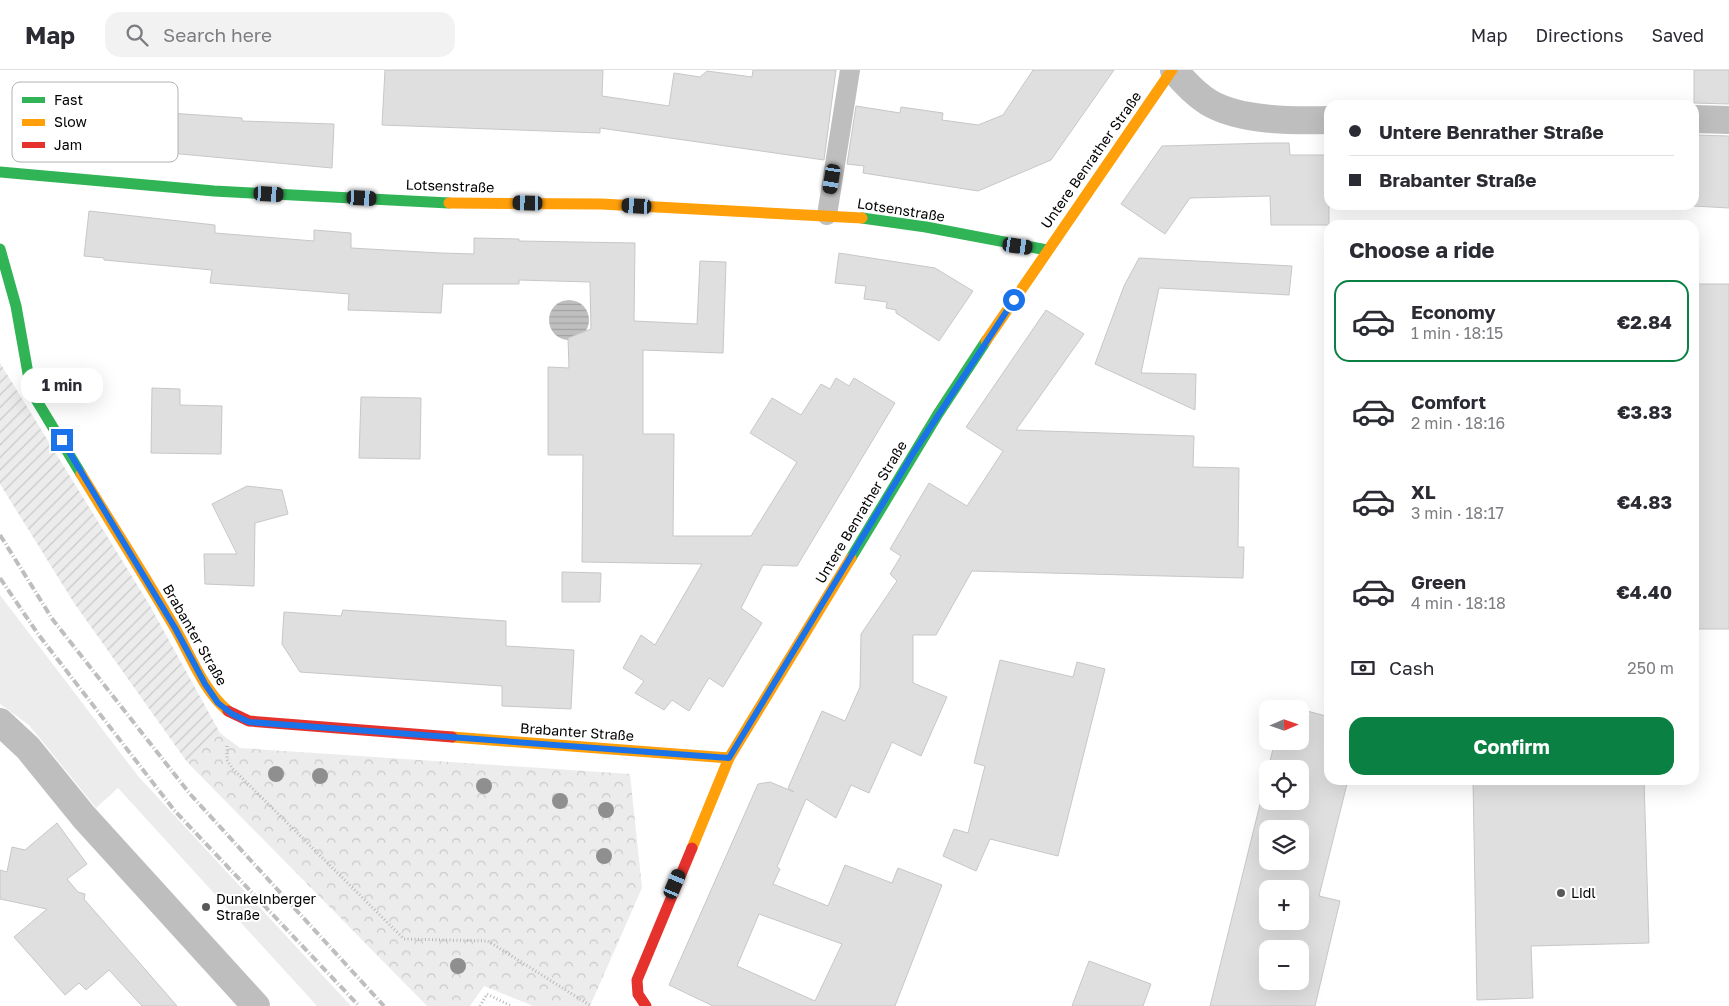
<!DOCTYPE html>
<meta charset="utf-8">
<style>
body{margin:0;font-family:"Golos Text",sans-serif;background:#f2f2f3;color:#2b2b33;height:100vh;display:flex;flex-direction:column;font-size:19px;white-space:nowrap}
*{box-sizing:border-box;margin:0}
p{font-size:16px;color:#7c7c81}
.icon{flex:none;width:28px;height:28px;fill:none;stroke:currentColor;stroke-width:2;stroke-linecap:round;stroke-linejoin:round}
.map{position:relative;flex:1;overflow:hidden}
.details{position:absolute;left:1324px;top:150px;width:375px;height:565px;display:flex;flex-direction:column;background:#fff;border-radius:15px;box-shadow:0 5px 20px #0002}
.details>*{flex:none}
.guide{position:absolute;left:1324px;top:30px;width:375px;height:110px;border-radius:15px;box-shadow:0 5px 20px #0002;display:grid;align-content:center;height:110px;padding:0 25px;background:#fff}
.needle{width:32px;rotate:88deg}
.tools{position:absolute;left:1259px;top:630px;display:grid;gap:10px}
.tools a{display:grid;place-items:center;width:50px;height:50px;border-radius:10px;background:#fff;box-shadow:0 5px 20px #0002;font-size:25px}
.end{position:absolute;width:22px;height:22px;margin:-11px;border:6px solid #1a73e8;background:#fff;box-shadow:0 0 0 2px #fff}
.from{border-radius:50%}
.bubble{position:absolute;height:35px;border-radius:15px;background:#fff;box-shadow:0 5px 20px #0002;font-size:16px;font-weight:700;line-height:35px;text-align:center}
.car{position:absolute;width:15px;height:30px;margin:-15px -8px;border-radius:6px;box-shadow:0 0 4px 1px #0007;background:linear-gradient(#222 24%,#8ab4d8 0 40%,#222 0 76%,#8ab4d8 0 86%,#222 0)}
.guide b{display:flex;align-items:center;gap:18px;height:48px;font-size:19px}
.guide b+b{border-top:1px solid #e1e1e2}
.guide i{width:12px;height:12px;background:#2b2b33}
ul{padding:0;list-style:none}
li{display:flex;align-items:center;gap:15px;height:82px;margin:0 10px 8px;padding:0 15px;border:2px solid transparent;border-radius:15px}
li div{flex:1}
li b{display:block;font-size:19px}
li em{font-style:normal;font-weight:700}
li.current{border-color:#0b8043}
li>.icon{width:45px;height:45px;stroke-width:1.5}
h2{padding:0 25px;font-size:22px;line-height:60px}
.pay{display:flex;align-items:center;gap:12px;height:55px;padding:0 25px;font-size:19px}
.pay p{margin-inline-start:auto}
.cta{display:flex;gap:10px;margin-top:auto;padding:10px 25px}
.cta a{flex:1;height:58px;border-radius:15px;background:#0b8043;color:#fff;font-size:20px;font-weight:700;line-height:58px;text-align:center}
header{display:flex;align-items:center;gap:30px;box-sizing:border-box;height:70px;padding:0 25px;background:#fff;border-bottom:1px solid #e1e1e2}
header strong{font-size:24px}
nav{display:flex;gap:28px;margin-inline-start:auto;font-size:18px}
.search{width:350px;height:45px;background:#f2f2f3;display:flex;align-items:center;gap:12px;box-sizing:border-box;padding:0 18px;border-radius:15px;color:#7c7c81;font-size:19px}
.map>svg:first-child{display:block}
.grass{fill:#ececec}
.park{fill:url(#park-crowns)}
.garden{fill:url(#garden-furrows)}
.water{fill:url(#water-rules)}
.building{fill:#dfdfdf;stroke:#c7c7c7;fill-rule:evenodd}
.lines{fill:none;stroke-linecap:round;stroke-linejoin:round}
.path{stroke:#b9b9b9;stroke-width:3;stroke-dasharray:1 2.5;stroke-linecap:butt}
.lane{stroke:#bebebe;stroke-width:20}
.street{stroke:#bebebe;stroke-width:28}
.fast{stroke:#30b455;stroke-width:11}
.slow{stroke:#ff9f0a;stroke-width:11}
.jam{stroke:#e5322d;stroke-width:11}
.rail{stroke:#bebebe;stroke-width:4;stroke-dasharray:8 2.5 1 2.5;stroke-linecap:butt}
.tree{fill:#8f8f8f}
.route{stroke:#1a73e8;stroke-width:6}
.poi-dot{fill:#595959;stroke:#fff;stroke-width:2}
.labels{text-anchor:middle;stroke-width:4;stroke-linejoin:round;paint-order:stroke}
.street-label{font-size:14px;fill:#000;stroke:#fff}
.poi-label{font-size:14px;fill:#000;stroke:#fff;text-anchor:start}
.key{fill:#fff;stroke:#b2b2b2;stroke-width:1}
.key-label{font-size:14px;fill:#000}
</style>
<header>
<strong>Map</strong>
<div class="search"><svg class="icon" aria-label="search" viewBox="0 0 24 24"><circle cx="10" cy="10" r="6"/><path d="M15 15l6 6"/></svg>Search here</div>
<nav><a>Map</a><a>Directions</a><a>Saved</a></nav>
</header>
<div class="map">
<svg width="1729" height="936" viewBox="0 0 1729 936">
<defs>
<pattern id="park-crowns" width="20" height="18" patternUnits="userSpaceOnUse" patternTransform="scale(1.25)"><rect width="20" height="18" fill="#ececec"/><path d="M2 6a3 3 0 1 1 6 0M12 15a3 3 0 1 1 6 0" fill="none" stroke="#c9c9c9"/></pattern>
<pattern id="garden-furrows" width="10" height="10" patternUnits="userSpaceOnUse" patternTransform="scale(1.25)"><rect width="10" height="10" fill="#ececec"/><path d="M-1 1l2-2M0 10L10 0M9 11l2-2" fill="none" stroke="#c9c9c9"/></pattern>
<pattern id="water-rules" width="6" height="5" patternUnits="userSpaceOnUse" patternTransform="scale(1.25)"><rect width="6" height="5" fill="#bfbfbf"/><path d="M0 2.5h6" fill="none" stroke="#a2a2a2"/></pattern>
</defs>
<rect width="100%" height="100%" fill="#fff"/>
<!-- grass -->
<polygon class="grass" points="0,525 138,706 351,936 317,936 118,718 96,738 29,655 0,634"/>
<!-- park -->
<polygon class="park" points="220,663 240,678 630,704 642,818 590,936 533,936 484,916 470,936 427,936 187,692"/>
<!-- garden -->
<polygon class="garden" points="0,293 149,534 220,663 187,692 74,533 0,414"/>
<!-- water -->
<circle class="water" cx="569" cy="250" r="20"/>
<!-- building -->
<g class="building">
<polygon points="385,0 603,0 602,26 669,36 674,3 700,7 707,1 752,7 753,0 836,0 824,90 600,58 600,63 382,55"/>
<polygon points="1033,0 1114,0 1051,90 978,121 863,103 864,96 847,94 856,36 900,43 901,37 943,43 942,50 978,55 1003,45"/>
<polygon points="1694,0 1729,0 1729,34 1694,33"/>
<polygon points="77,29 155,38 155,42 242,48 242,51 334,54 332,98 72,74"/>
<polygon points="1694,65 1729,66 1729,138 1694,136"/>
<polygon points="1269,73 1289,73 1290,85 1329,85 1329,155 1271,155 1270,126 1190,128 1165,164 1121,134 1162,76"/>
<polygon points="89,141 215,155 215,163 314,171 314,160 351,163 351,178 440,183 474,184 474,168 519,169 519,171 635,173 634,251 697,254 700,191 726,192 723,283 643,280 643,364 674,364 673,466 751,466 797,392 750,363 772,328 801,345 821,314 830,319 836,308 849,316 854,308 895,333 797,496 763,495 741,538 762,553 723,617 709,608 689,641 672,630 664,640 635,623 644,611 623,598 641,565 655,575 702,494 582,492 583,385 548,385 548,297 569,298 568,268 591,259 590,212 519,210 519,214 443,214 441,243 348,240 349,224 210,213 212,200 104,190 104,188 84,186"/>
<polygon points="839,183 935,198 973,221 939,271 896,243 896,240 886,238 887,232 864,229 866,216 835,213"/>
<polygon points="1139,188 1292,196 1289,225 1159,218 1141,303 1196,304 1195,340 1095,294 1124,216"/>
<rect x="1694" y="214" width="35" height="345"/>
<path d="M1046,240L1084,264L1016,360L1194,366L1193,397L1239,398L1238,477H1244L1243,508L972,501L936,565H913V613L947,627L921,686L892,672L869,723L851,715L836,748L806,729L777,797L780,799L773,814L828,836L845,795L892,813L898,798L942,815L895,936H713L669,915L758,714L770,712L794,722L788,718L822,641L845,651L860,617L861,564L897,511L890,504L901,486L890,479L929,413L967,436L1003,381L966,357ZM759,844L842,874L815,931L737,896Z"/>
<polygon points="152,318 180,319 180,335 222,336 221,384 151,383"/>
<polygon points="361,327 421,328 420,389 359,388"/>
<polygon points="247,416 282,420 288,444 255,453 254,516 205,514 204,484 237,484 212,434"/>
<polygon points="562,502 601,503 600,532 562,532"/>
<polygon points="343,540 506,551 506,576 574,580 571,639 502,636 502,616 300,602 282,574 284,542 341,546"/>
<polygon points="1000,590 1073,607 1077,592 1105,599 1058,786 990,769 976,801 943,786 954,759 968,763 985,696 974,693"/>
<path d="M1300,639L1329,647V710H1348L1319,826L1340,831L1315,936H1210L1268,702V731H1300V699H1268L1275,671H1300ZM1268,759H1300V791H1268ZM1268,819H1300V851H1268ZM1268,879H1300V911H1268Z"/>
<polygon points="1473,710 1644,710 1649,873 1531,876 1533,928 1477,930"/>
<polygon points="57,753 87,794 67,809 78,822 85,824 84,829 177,936 142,936 109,900 86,920 79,913 65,925 14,867 47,839 0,829 0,800 7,802 12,777 25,780"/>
<polygon points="1089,891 1151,914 1143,936 1072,936"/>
</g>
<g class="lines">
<!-- path -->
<g class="path">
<polyline points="227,676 227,690 232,698 404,869 488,871 591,936"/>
<polyline points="480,936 487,924 511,936"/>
</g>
<!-- lane -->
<polyline class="lane" points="827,145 850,0"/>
<!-- street -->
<g class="street">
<path d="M1174,0C1184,12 1194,23 1208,32C1239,51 1293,51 1329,50"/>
<polyline points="1694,49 1729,50"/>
<polyline points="0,652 28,678 84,747 256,936"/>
</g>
<!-- fast -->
<g class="fast">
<polyline points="0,102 214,121 449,133"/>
<polyline points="862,148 926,157 1047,180"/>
<polyline points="0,179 16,236 29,309 37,331 81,404"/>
<polyline points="851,488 938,344 986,271"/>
</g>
<!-- slow -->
<g class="slow">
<polyline points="449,133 601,134 862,148"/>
<polyline points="986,271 1172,0"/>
<path d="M81,404C112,455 145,506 175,558C191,586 203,620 228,641"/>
<polyline points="452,667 729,688"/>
<polyline points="692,778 729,688 851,488"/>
</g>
<!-- jam -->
<g class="jam">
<polyline points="228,641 249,651 452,667"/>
<polyline points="646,936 638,924 637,910 692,778"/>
</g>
<!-- rail -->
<g class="rail">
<polyline points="0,465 53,550 190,724 384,936"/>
<polyline points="0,508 38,564 174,740 359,936"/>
</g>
</g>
<!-- trees -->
<g class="tree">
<circle cx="276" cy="704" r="8"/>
<circle cx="320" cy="706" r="8"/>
<circle cx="484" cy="716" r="8"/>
<circle cx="560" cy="731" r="8"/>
<circle cx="606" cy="740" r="8"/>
<circle cx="604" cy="786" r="8"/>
<circle cx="458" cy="896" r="8"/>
</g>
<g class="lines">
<!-- route -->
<polyline class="route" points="62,370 175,558 205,614 218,633 232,644 249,652 729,688 914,382 1014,230"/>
</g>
<!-- markers -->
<g class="poi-dot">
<circle cx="1561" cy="823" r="5"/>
<circle cx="206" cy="837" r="5"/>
</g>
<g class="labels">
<!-- street labels -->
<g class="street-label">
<text transform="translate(1091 90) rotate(-55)" y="5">Untere Benrather Straße</text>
<text transform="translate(450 116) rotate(2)" y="5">Lotsenstraße</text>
<text transform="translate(901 140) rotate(9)" y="5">Lotsenstraße</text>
<text transform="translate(861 442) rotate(-59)" y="5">Untere Benrather Straße</text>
<text transform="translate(195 565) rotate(60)" y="5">Brabanter Straße</text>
<text transform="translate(577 662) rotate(4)" y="5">Brabanter Straße</text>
</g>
<!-- poi labels -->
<g class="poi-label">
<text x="1571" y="828">Lidl</text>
<text x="216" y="834">Dunkelnberger<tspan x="216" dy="16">Straße</tspan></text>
</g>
</g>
<!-- legend -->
<rect x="12" y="12" width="166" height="80" rx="8" class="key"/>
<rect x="22" y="27" width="23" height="6" fill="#30b455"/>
<rect x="22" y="49" width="23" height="7" fill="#ff9f0a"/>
<rect x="22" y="72" width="23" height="6" fill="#e5322d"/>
<g class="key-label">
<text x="54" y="35">Fast</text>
<text x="54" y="57">Slow</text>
<text x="54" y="80">Jam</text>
</g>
</svg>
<div class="tools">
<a><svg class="needle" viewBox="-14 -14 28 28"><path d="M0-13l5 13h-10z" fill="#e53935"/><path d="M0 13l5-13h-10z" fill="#7c7c81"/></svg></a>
<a><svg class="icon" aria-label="locate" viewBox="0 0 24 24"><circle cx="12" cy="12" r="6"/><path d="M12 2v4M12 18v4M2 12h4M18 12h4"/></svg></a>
<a><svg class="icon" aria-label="layers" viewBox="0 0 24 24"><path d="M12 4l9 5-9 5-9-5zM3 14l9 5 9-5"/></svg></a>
<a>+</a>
<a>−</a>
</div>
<i class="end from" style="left:1014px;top:230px"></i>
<i class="end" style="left:62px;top:370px"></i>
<div class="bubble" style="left:21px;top:298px;width:82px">1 min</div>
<i class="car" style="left:832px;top:109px;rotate:189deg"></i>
<i class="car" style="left:269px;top:124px;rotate:93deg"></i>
<i class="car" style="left:362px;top:128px;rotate:93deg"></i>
<i class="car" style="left:528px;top:133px;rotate:271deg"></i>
<i class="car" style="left:637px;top:136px;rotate:273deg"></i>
<i class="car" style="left:1018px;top:176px;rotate:98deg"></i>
<i class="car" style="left:675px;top:814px;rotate:23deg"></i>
<div class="guide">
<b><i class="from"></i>Untere Benrather Straße</b>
<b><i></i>Brabanter Straße</b>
</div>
<section class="details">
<h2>Choose a ride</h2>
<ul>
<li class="current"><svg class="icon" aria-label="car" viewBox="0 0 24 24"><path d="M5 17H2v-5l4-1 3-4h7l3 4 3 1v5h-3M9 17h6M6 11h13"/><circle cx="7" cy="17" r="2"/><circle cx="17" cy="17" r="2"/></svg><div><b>Economy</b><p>1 min · 18:15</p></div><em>€2.84</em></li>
<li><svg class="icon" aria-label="car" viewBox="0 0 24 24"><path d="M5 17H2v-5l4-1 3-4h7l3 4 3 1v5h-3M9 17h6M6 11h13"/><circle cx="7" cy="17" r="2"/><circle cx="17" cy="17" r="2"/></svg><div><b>Comfort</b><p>2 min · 18:16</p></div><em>€3.83</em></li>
<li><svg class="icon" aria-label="car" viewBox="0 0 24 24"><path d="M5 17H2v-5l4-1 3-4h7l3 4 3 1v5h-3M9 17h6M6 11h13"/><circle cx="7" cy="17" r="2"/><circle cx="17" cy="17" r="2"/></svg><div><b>XL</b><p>3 min · 18:17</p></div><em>€4.83</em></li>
<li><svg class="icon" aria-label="car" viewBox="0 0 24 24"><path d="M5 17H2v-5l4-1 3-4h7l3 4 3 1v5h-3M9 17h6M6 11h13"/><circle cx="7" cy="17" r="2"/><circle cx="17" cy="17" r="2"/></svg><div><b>Green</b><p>4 min · 18:18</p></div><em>€4.40</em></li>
</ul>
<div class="pay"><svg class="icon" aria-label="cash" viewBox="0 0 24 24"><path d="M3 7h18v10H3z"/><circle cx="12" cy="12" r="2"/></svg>Cash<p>250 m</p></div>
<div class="cta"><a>Confirm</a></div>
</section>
</div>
